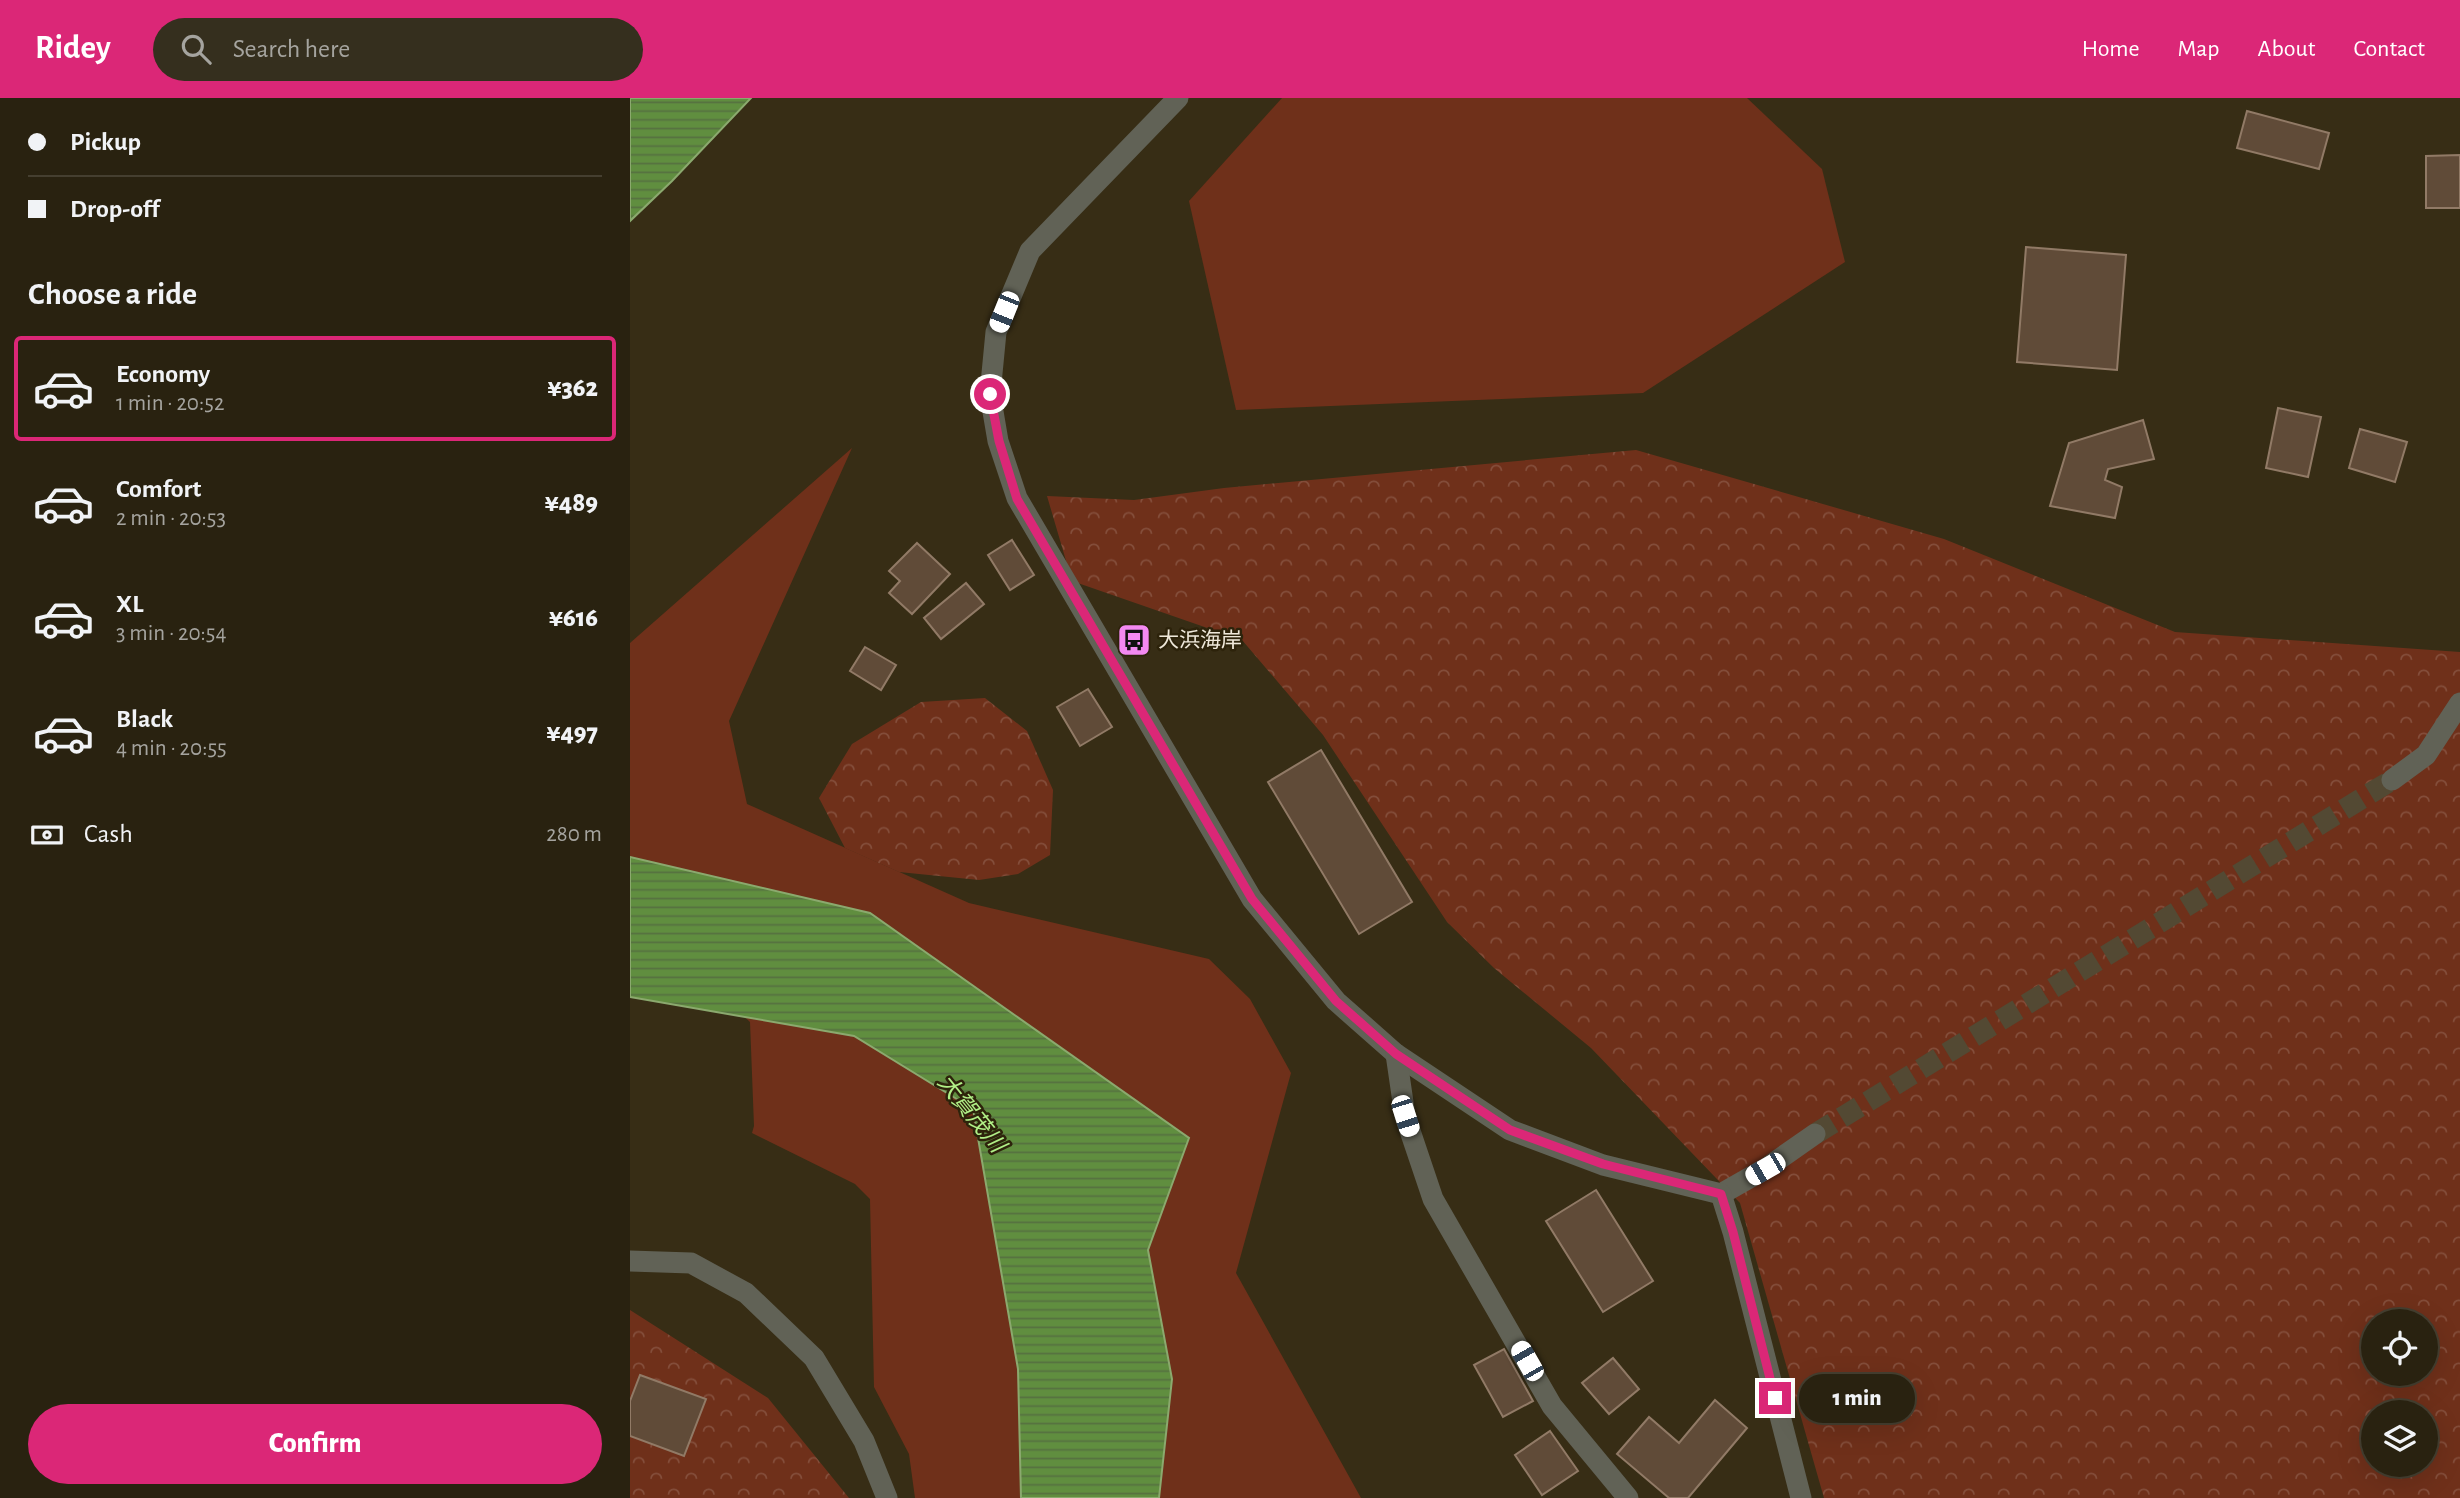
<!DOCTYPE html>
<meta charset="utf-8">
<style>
body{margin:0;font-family:"Alegreya Sans","Noto Sans JP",sans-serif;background:#352f1e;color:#f1f3f6;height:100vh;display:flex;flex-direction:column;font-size:26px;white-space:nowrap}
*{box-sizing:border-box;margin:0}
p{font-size:23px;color:#a5a49f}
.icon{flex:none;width:38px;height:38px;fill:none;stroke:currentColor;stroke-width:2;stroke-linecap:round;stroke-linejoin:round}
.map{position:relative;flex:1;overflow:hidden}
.side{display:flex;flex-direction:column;background:#292210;width:630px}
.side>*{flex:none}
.top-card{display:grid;align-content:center;height:154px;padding:0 28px;background:#292210}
.controls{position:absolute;left:1731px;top:1211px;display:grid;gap:14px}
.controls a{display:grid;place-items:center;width:77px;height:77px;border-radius:50%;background:#292210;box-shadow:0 7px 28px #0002,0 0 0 2px #453f30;font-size:35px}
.end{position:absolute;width:32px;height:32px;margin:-16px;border:9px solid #db2777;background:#fff;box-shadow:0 0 0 4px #fff}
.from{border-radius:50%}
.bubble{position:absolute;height:49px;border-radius:24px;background:#292210;box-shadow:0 7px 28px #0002,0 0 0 2px #453f30;font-size:23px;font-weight:800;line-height:49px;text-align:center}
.car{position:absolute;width:21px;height:42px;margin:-21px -10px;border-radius:9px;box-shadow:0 0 5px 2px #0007;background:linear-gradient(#fff 24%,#345 0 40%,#fff 0 76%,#345 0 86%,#fff 0)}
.top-card b{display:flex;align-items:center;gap:24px;height:66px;font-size:26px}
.top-card b+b{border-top:2px solid #453f30}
.top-card i{width:18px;height:18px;background:#f1f3f6}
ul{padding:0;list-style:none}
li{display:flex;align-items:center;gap:21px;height:105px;margin:0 14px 10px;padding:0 14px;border:4px solid transparent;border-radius:7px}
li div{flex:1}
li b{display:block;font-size:26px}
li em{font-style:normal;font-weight:800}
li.current{border-color:#db2777}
li>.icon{width:63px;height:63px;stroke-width:1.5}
h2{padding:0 28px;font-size:32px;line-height:84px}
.pay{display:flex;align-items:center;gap:18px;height:77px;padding:0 28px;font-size:26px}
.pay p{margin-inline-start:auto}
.primary-button{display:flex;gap:14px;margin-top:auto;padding:14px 28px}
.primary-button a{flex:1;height:80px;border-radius:42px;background:#db2777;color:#fff;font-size:28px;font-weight:800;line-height:80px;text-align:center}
header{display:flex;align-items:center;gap:42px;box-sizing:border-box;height:98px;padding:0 35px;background:#db2777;color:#fff}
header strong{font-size:33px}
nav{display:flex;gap:38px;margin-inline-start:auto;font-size:24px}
.search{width:490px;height:63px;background:#352f1e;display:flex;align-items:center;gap:18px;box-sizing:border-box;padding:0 24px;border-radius:38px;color:#a5a49f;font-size:26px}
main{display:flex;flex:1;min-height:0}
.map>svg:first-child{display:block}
.green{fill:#6f301a}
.forest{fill:url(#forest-crowns);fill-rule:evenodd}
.water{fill:url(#water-rules);stroke:#8ba96e;stroke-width:2}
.building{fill:#604b38;stroke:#917a66;stroke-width:2}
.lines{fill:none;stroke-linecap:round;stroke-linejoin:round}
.minor-tunnel{stroke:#534933;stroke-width:21;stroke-dasharray:21 10;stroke-linecap:butt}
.minor{stroke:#616256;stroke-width:21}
.route{stroke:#db2777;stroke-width:9}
.labels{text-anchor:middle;stroke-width:5;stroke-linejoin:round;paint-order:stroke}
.poi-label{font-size:21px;fill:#efe8da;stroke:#2d230b;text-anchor:start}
.water-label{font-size:23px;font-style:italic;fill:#b1f087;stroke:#2d230b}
</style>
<header>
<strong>Ridey</strong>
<div class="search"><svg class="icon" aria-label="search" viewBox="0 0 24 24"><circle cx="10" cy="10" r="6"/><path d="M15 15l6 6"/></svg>Search here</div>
<nav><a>Home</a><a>Map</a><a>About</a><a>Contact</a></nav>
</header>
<main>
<section class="side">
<div class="top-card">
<b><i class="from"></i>Pickup</b>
<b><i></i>Drop-off</b>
</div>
<h2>Choose a ride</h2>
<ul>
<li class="current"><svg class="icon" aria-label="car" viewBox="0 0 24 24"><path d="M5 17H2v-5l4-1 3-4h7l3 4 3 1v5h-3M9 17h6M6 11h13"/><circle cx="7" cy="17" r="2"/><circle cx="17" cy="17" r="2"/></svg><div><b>Economy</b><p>1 min · 20:52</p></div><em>¥362</em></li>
<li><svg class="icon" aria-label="car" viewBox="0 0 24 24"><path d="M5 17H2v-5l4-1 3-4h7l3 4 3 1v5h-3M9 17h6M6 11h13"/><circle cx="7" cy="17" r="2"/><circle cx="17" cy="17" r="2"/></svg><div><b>Comfort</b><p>2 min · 20:53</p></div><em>¥489</em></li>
<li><svg class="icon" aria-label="car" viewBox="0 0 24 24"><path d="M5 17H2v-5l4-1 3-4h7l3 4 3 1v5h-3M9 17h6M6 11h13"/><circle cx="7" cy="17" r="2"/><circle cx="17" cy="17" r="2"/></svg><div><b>XL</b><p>3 min · 20:54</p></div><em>¥616</em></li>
<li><svg class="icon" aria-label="car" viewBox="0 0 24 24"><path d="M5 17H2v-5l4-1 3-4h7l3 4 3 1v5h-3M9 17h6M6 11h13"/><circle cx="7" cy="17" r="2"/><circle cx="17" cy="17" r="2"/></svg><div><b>Black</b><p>4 min · 20:55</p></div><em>¥497</em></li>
</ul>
<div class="pay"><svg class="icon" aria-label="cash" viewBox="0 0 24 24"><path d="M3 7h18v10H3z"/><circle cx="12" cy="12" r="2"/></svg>Cash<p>280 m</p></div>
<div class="primary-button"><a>Confirm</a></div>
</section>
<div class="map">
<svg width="1830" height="1400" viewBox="0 0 1830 1400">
<defs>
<pattern id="forest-crowns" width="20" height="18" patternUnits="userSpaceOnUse" patternTransform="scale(1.75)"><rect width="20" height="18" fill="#6f301a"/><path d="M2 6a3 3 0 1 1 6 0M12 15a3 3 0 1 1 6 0" fill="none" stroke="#844e3b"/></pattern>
<pattern id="water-rules" width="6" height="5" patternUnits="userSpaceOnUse" patternTransform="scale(1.75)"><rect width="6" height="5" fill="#608e3f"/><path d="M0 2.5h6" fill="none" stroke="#567140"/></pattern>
</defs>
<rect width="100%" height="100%" fill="#372d15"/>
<!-- green -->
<g class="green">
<polygon points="652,0 1117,0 1192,71 1215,164 1013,295 606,312 559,103"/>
<polygon points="222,350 99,623 117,706 339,805 579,861 620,901 661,975 606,1175 731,1400 285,1400 279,1356 244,1289 240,1101 225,1086 122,1035 124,1028 120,924 0,812 0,545"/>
</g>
<!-- forest -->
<g class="forest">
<path d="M1006,352L1314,441L1545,534L1830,554V1400H1194L1110,1105L961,950L864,870L817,824L693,637L612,542L442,483L417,398L504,402L594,390ZM1743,1223H1796V1276H1743ZM1743,1314H1796V1367H1743Z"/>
<polygon points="355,600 397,633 423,692 420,757 388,776 349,782 269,774 215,750 189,700 222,646 291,604"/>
<polygon points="0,1212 138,1300 219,1400 0,1400"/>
</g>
<!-- water -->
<g class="water">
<polygon points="0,0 121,0 42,83 0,123"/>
<polygon points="0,759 240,815 559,1040 518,1152 542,1281 529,1400 391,1400 388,1271 343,1011 224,938 0,899"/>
</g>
<!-- building -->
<g class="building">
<polygon points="1617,13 1699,35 1689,71 1607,50"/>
<polygon points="1830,57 1830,110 1796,110 1796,58"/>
<polygon points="1396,149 1496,157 1487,272 1387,264"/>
<polygon points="1648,310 1691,319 1678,379 1636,370"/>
<polygon points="1513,322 1524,361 1478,371 1475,382 1492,389 1485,420 1420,408 1439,345"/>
<polygon points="1730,331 1777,344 1765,384 1719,370"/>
<polygon points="382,442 404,477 380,492 358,457"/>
<polygon points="287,445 320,476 282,516 259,495 270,483 259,473"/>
<polygon points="336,485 354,506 311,541 294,520"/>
<polygon points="235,549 266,567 251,592 220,573"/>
<polygon points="458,591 482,629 450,648 427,609"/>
<polygon points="691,652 782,804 729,836 638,684"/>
<polygon points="966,1092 1023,1183 973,1214 916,1123"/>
<polygon points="874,1251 903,1303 873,1319 844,1267"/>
<polygon points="983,1260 1009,1291 979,1316 952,1285"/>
<polygon points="10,1277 76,1301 54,1358 0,1338 0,1303"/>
<polygon points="1085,1302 1117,1330 1058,1400 1039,1400 987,1356 1019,1319 1049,1345"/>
<polygon points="920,1333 948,1373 912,1397 885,1357"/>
</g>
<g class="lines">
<!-- minor-tunnel -->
<polyline class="minor-tunnel" points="1185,1036 1762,682"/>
<!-- minor -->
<g class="minor">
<polyline points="548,0 400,153 366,234 360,296 368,343 387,400 622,801 706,903 766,956 880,1032 973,1067 1091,1096 1135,1071 1185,1036"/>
<polyline points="1762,682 1796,657 1830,605"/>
<polyline points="766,956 775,1018 803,1101 922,1308 998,1400"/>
<polyline points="1091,1096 1103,1134 1171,1400"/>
<polyline points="0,1163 61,1165 116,1195 184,1260 234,1343 257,1400"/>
</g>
</g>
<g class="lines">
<!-- route -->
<polyline class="route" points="360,296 369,343 387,401 622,801 706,903 766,956 880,1032 973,1066 1091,1096 1103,1134 1145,1300"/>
</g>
<!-- icons -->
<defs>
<symbol id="bus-square" viewBox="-11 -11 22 22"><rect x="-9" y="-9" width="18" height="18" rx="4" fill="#f389f1" stroke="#2d230b"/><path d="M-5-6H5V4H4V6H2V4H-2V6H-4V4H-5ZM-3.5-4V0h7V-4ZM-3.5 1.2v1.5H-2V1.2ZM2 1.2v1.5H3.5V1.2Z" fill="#111"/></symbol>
</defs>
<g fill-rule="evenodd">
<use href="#bus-square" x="485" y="523" width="38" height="38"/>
</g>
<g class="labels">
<!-- poi labels -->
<g class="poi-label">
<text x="528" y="549">大浜海岸</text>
</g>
<!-- water labels -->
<g class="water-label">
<text transform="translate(342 1015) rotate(51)" y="8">大賀茂川</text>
</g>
</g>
</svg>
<div class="controls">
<a><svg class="icon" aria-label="locate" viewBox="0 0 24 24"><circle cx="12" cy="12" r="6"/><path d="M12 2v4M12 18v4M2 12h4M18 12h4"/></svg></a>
<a><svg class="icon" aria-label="layers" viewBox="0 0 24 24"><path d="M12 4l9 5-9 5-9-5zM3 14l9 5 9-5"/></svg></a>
</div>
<i class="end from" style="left:360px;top:296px"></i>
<i class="end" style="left:1145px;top:1300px"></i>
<div class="bubble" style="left:1169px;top:1276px;width:116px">1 min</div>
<i class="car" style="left:374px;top:214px;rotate:202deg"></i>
<i class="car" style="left:775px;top:1018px;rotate:162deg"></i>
<i class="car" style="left:1135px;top:1071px;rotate:240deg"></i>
<i class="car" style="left:897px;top:1263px;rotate:330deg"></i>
</div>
</main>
